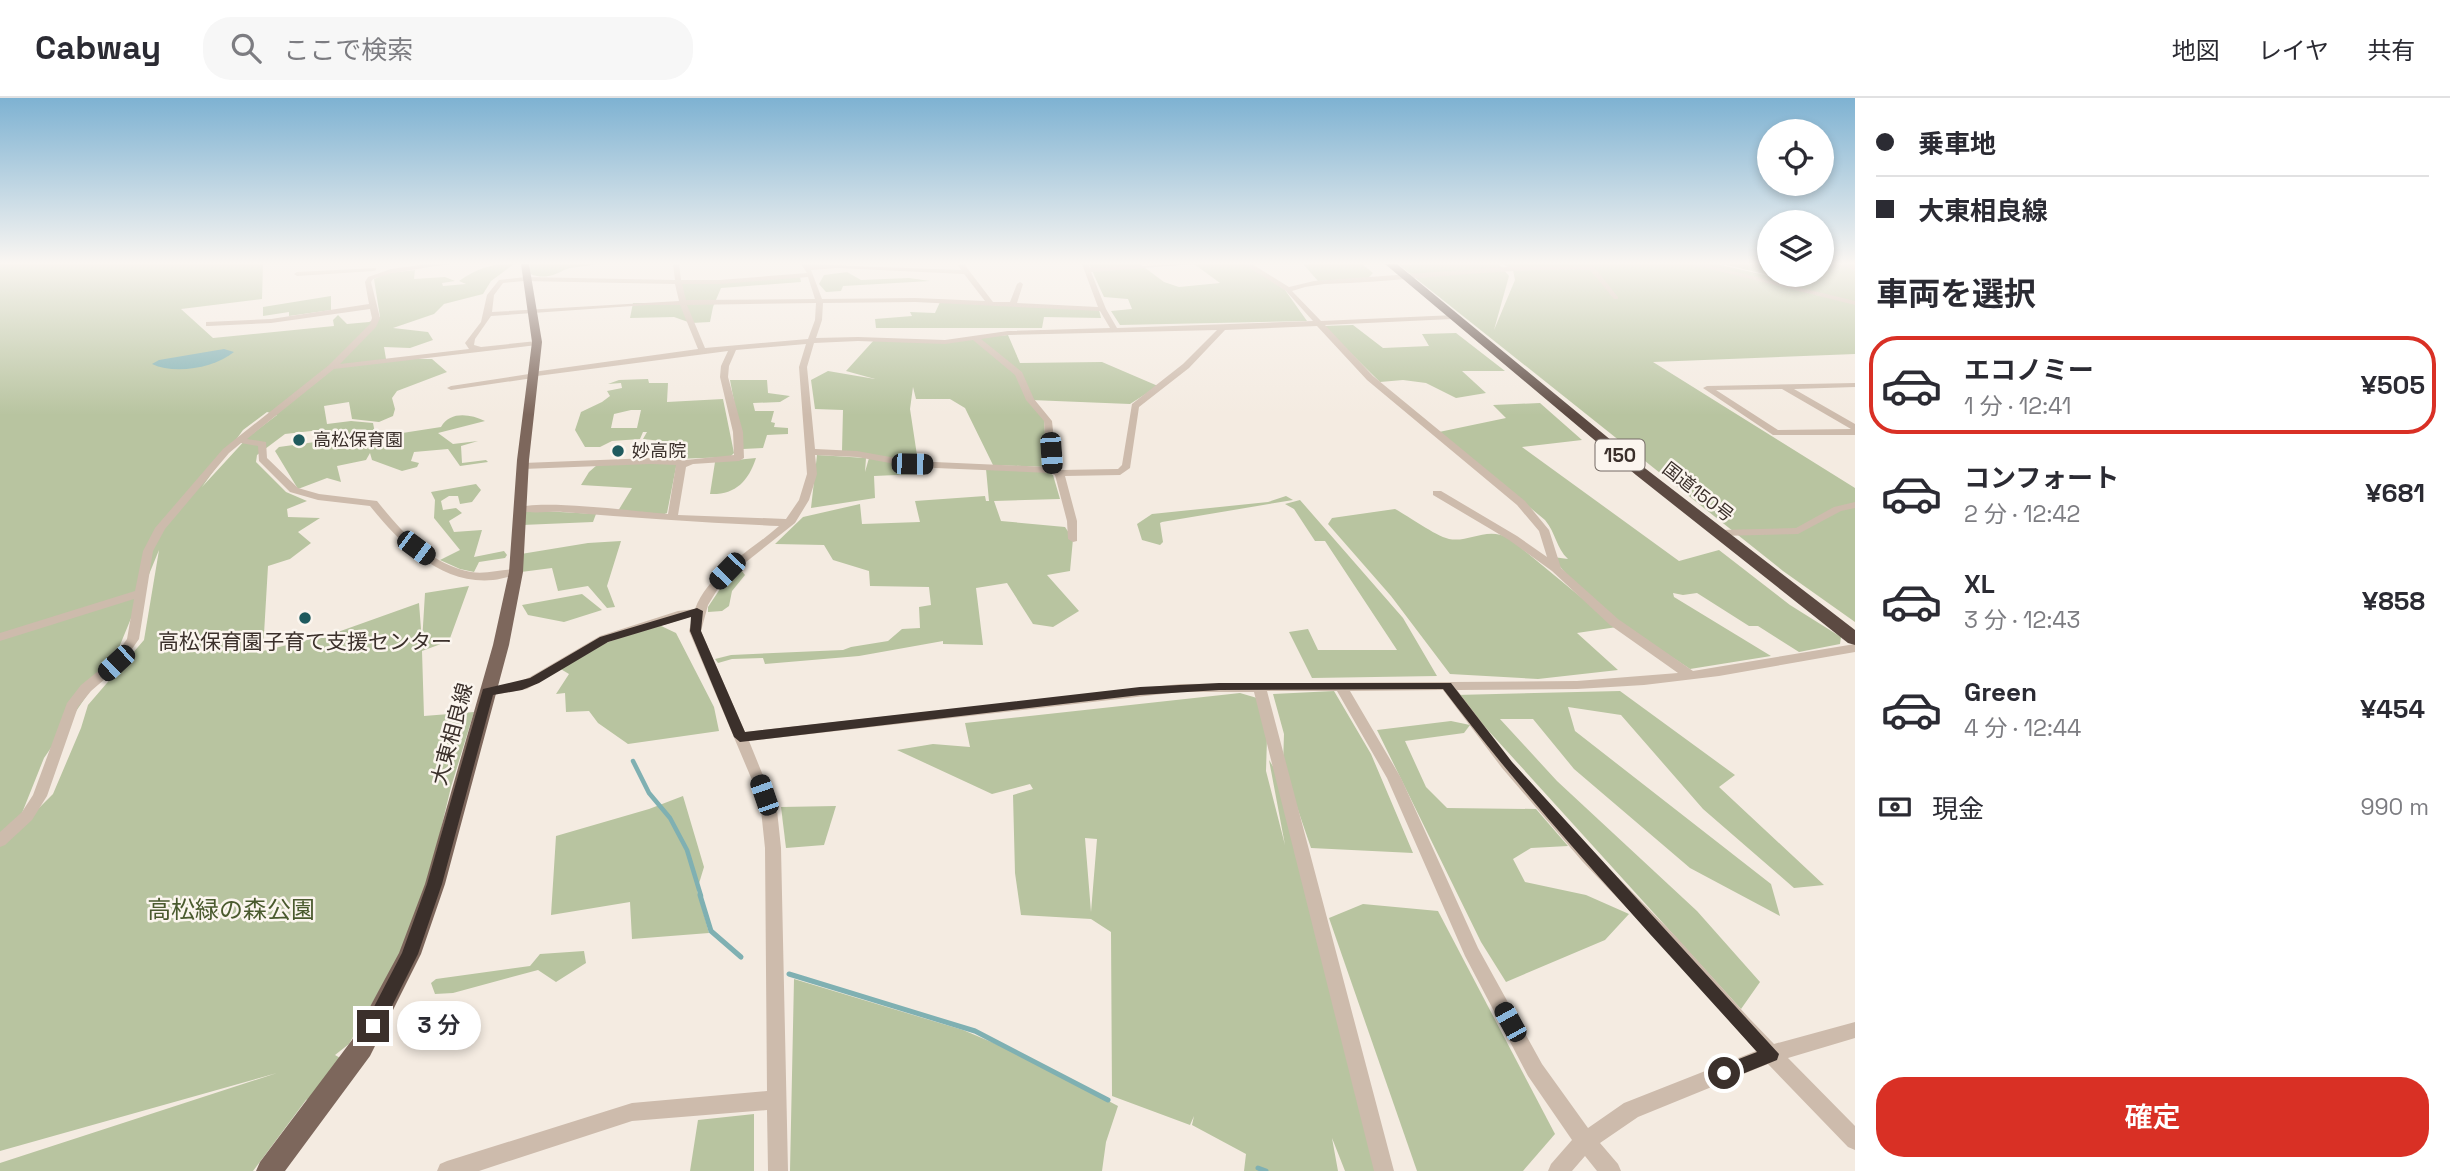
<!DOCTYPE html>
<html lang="ja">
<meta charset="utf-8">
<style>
body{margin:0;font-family:"Space Grotesk","Noto Sans JP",sans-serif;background:#f7f7f7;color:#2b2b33;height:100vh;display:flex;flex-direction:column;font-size:26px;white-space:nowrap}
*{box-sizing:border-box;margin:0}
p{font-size:23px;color:#7c7c81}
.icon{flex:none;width:38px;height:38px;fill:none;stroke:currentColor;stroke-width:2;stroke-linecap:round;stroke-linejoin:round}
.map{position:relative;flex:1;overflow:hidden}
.panel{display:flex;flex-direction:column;background:#fff;width:595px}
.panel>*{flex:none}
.banner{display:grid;align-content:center;height:154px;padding:0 21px;background:#fff}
.controls{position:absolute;left:1757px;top:21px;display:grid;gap:14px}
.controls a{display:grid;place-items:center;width:77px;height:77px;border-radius:50%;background:#fff;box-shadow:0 4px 10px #0003;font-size:35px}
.end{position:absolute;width:32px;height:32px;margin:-16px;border:9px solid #3b302b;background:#fff;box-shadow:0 0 0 4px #fff}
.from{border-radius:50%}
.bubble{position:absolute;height:49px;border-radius:24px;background:#fff;box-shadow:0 4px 10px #0003;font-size:23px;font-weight:600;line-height:49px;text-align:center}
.car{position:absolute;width:21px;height:42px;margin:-21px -10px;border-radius:9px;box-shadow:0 0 5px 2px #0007;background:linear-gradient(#222 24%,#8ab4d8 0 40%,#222 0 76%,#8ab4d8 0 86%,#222 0)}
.banner b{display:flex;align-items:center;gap:24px;height:66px;font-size:26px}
.banner b+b{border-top:2px solid #e1e1e2}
.banner i{width:18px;height:18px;background:#2b2b33}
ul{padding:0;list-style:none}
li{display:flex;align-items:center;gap:21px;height:98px;margin:0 14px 10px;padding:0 7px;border:4px solid transparent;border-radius:28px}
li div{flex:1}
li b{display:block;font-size:26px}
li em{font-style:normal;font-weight:600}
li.selected{border-color:#d93025}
li>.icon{width:63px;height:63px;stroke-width:1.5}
h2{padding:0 21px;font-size:32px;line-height:84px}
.pay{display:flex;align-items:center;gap:18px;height:77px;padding:0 21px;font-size:26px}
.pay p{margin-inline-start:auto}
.button{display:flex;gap:14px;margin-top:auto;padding:14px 21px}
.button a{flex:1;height:80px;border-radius:28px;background:#d93025;color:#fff;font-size:28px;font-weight:600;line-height:80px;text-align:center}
header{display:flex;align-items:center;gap:42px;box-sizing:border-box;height:98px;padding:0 35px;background:#fff;border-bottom:2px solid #e1e1e2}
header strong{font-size:33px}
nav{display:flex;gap:38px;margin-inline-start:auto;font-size:24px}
.search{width:490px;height:63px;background:#f7f7f7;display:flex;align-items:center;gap:18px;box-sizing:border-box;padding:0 24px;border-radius:28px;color:#7c7c81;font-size:26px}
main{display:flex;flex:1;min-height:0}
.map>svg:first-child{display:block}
.green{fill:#b8c4a0;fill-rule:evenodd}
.water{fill:#7fb0b2}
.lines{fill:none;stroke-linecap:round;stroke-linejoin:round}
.stream-far1{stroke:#7fb0b2;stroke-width:4.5}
.stream{stroke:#7fb0b2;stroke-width:5}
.minor{fill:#cdbbac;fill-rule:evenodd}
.major{fill:#7d675c;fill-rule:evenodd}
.highway{fill:#5c4a42;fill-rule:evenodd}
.route{fill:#3b302b}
.poi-dot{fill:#1f5a5e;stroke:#fbf5ee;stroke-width:2.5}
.labels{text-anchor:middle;stroke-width:5;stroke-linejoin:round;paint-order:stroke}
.far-poi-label{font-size:18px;fill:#3b302b;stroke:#fbf5ee;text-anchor:start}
.far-street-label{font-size:18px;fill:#3b302b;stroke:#fbf5ee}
.shield{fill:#fbf5ee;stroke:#756b66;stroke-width:2}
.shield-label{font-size:19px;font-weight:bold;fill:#3b302b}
.poi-label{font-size:21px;fill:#3b302b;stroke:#fbf5ee}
.street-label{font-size:21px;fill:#3b302b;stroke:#fbf5ee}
.near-park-label{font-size:24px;fill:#4a5a2e;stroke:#fbf5ee}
</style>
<header>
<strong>Cabway</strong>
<div class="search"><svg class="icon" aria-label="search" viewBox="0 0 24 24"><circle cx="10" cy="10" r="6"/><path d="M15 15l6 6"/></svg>ここで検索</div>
<nav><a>地図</a><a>レイヤ</a><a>共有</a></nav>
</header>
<main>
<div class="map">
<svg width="1855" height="1073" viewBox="0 0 1855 1073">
<rect width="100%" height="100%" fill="#f4ebe1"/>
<!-- green -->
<g class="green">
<path d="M0,166H263L262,201L181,211L213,240L334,228L333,222L338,217L347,226L369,224L380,219L374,181L388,175L415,172L414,181L445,179L455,183L442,185L443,188L466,186L459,183C478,170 491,166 514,166L491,183L483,196L444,206L434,216L393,230L428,234L433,242L410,250L384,249L386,261H432L447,274L397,293L392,300L395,311L393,318L379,324L352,321L349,304L324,308L327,326L351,323L373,325L376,340L373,347L383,338L441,329C450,313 470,316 485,323L438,335L453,346L478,343L461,348L462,365L486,362L488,364L460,368L448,351L414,354L411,363L419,365L417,369L402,373L372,362L370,355L366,362L337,368L341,384L327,380L298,391L275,353L279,349L315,344L320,332L285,336L257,357L256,364L286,394L307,403L287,411L288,419L320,420L298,434L311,445L290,461L268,468L263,553L335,535L419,505L422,544L425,495L469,488L449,543L422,553L424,618L474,614L451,689L429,781L404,849L349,946L335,957L342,961L323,994L306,1002L253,1073H0V1065L277,975L0,1053ZM267,314L277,317L248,339L202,389L243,332ZM159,452L144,542L88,607L81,630L53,696L14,735L44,660L118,552Z"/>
<path d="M530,166H594C586,169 573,168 564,172C553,178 544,181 530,176Z"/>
<polygon points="1089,166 1140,166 1164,184 1179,189 1220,185 1194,166 1247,166 1285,192 1307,223 1120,227 1111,213 1132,211 1128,201 1104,199"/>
<polygon points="1303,166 1362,166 1373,175 1368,180 1318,183"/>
<polygon points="1499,166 1509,178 1494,232 1515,182 1513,172 1503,166 1716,166 1802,185 1722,166 1769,166 1769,177 1822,177 1822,166 1855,166 1855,256 1653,264 1855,390 1855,524 1783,473 1399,167"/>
<polygon points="847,174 861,182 909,180 930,183 843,188 841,193 826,194 819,186 824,177"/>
<polygon points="800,179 801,184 721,190 713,209 710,224 691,225 674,219 630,220 633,205 684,205 677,186"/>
<polygon points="331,198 331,212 289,218 289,214 263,218 263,209"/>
<polygon points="940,204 1099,212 1101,220 1044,219 1042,230 876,230 875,221 912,218 910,214 935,215"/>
<polygon points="1353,227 1383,250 1429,248 1422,236 1456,235 1505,273 1462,273 1486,295 1456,300 1426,285 1403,282 1380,284 1323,228"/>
<polygon points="1008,237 1020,265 1102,264 1158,288 1130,306 1031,302 1044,320 1047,369 993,367 965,310 950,301 916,301 913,289 910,311 918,364 842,353 843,312 815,311 811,282 828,273 875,281 846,273 875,241 930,244"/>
<path d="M648,281L649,285H668L667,304L723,301L734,355L730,359L675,361L681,345L643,341L647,334H643L640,341L612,343L600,349H585L575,332L581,314L602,304L610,298L607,293L622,290L621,285L608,286L619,282ZM631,312H641L637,330H611L614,316Z"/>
<polygon points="730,282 767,282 768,295 790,298 780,304 753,305 755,313 774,313 771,324 775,325 774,329 788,330 788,336 767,337 763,350 743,351"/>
<path d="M1540,305L1582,342L1522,349L1679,463L1719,452L1790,507L1841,539L1840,546L1799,554L1758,528H1749L1697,495L1683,497L1673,495L1674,499L1771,558L1690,571C1641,538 1587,508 1553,459L1568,461C1556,450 1556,435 1545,422L1439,334L1506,320L1493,307Z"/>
<polygon points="817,357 866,360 865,374 869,360 921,368 919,376 874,378 875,400 811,410"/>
<path d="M756,360C748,384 735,397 710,396L715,364Z"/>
<polygon points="677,364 667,415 662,417 618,413 632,390 581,387 589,374 597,367"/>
<polygon points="986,371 1048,374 1053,377 1060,401 994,403 1001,423 1065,429 1073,441 1070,473 1047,477 1079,513 1053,529 1033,526 1007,485 976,490 983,547 943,546 943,543 859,558 765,566 763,560 732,561 718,565 715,561 731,557 843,552 851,549 888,543 902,531 920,530 919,509 931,507 929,489 870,488 869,473 833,462 824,447 775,446 803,419 860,406 862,426 920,424 915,403 985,398 986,403 989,403"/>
<polygon points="476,386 481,392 472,404 460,406 458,398 449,398 441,403 443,412 456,410 462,415 449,423 454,434 482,432 474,459 504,453 507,457 505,460 479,464 474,474 460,471 440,462 460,452 434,420 435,402 431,394"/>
<polygon points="1286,398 1293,402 1162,424 1160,425 1163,444 1160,447 1142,442 1137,426 1152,416 1268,404"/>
<polygon points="1300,402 1403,520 1437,578 1312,580 1289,534 1308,531 1318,552 1397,552 1325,443 1315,443 1294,411 1285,406"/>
<path d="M1395,411C1410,419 1434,437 1449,441C1469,445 1486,428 1509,440L1617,529L1577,535L1618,572L1538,581L1450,576L1391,498L1328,426L1332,420Z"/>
<polygon points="524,412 596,416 593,424 522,427"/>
<polygon points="621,443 607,488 615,509 607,510 588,488 558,493 552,470 521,474 521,456 588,445"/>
<polygon points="741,472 745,477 732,493 729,508 722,513 708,514 708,509 726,482"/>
<polygon points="582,496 602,512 564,524 528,517 522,507"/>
<polygon points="657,526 676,535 714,609 719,633 628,646 598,625 589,613 566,614 565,595 556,596 569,576 559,570 603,546"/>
<polygon points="1334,593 1371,656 1413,755 1311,750 1283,668 1284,636 1273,596"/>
<polygon points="1620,593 1735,677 1719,689 1824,787 1794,790 1703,711 1621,617 1568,609 1575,633 1771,786 1780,818 1690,770 1574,671 1533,621 1500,621 1557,683 1697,813 1760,884 1741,911 1456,597"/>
<path d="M1240,595L1257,600L1267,640L1266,673L1285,747L1269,662L1284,686L1377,1073H1345L1332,1040L1338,1073H1244L1246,1056L1192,1027L1194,1018L1190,1027L1112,998L1111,834L1091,821L1021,817L1015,775L1013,697L1033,691L1030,686L992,696L897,652L933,646L970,649L965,625ZM1085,740L1097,741L1091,814Z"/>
<polygon points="1451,623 1470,627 1464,635 1405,643 1426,689 1447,710 1536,711 1568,748 1531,750 1513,761 1525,784 1586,797 1629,816 1605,842 1506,884 1481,844 1377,632"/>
<polygon points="683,698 704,769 697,792 709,835 632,841 630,804 551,817 556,738 649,711"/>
<polygon points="836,708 824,747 786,750 781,709"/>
<polygon points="1363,806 1438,813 1555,1036 1523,1073 1417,1073 1329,820"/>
<polygon points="584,853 586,865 556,884 538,872 453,895 435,896 431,885 436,881 530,868 540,856"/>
<polygon points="794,881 963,932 1015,954 1118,1008 1106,1044 1102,1073 790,1073"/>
<polygon points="754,1016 754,1073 690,1073 698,1022"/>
</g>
<!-- water -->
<path class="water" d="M224,251L234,254C214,270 175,277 152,266L159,262Z"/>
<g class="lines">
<!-- stream-far1 -->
<polyline class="stream-far1" points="633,663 649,695 670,720 687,752 701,798"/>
<!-- stream -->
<g class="stream">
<polyline points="700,797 711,833 741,859"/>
<polyline points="789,876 975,933 1108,1002"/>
<polyline points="1258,1070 1266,1073"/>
</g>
<!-- minor -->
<g class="minor">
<path d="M428,166H449L392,175L373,181L371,184L380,220L376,229L340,266L469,251L465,245L481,224L487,197L499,182L526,179L675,182L673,166H679L681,182H720L807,175L801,166L961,172L958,167L964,166L993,204H1010L1017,186L1020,184L1023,186L1017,205L1098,209L1082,166H1088L1090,170L1194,166L1091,174L1106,211L1117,230L1313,223L1286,193L1244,166H1252L1289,189L1314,183L1506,169H1594L1618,199V201H1614L1590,172C1501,169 1413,183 1324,186L1305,189L1292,193L1321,223L1455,217L1456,219L1452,221L1325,227L1373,278L1525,403L1549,432L1561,470L1618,521L1693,573L1855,546V554L1719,578L1644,587L1577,591L1457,592L1512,664L1594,755L1679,842L1748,919L1774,946L1855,924V940L1788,960L1855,1028V1052L1848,1049L1768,966L1638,1019L1600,1045L1618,1066L1621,1073H1597L1585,1058L1572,1073H1548L1551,1066L1572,1042L1528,978L1465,858L1387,680L1337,593H1267L1394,1073H1374L1254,594H1180L749,643L777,712L781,750L788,1073H768L767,1012L632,1023L479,1073H437L440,1066L447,1063L632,1005L767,993L765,750L761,712L752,682L689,533L693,518L608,544L527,591L487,598L480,594L482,591L519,584L530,579L600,538L678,513L695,511C710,473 750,454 779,428C707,425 635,420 563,414C551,413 524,417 516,411C532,400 642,414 668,416L676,367L651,366L523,371L518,368L523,365L651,360L686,362L734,357L733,334L720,279L721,268L728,253L537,278L533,280L451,292L447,290L451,288L529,276L533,274L698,251L680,207H647L491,218L475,241L474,247L481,249L537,243L541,245L537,247L334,271L247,341L266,344L267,360L298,390L319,396L377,403C401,433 431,467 471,474C489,477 505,469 520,472L522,474L520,476C511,478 502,481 493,482C440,487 400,445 370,408L318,402L290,394L259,363L258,348L241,345L229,355L165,431L153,453L139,541L120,568L91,593L78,609L47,698L32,722L5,747L0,749V734L22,714L33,697L67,605L81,587L112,562L127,541L134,501L0,543V535L135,493L143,453L155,430L223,351L329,267L370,226L372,220L370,211L271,225L209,228H206V224L271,221L369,206L365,184L368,179L391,171ZM837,170L964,176L985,203L915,200L822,201L811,172ZM808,179L815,201L686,202L682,186H720ZM524,183L675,186L679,203L492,214L494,197L503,185ZM915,204L1100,213L1110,230L1008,233L945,242L858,239L816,240L822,222L823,205ZM816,205L815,222L808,241L705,250L687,207ZM1317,228L1367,282L1517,407L1539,433L1547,459L1517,438L1441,393H1433V397L1509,442L1552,473L1610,527L1678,575L1577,583L1180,586L745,634L701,533L708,507L719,489L736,472L795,425L809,402L817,376L815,357L857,359L912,369L1050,375L1055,377L1067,423L1068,441L1073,444L1077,443V423L1065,378L1120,377L1130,370L1139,309L1189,270L1225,232ZM1217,232L1183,266L1132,306L1122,367L1118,371L1060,372L1057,371L1052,323L1034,301L1022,274L981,241L1008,237ZM973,242L1015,277L1026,302L1044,323L1047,369L912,363L857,353L815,351L807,269L814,245L858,243L945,246ZM806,246L799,269L807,376L799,402L786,421L678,417L686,369L693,366L739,363L744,360L743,334L728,279L729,268L736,252ZM1443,592L1502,670L1582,763L1667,852L1756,953L1624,1005L1588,1030L1542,966L1478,850L1401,680L1350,593Z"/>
<polygon points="1691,166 1703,166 1855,203 1855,207"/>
<polygon points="1841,166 1855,169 1855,173 1842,167"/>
<polygon points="376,170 376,172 374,173 297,178 294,176 297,174"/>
<path d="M1855,285V289L1794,291L1855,326V337H1773L1703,290L1707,288ZM1782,291L1851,331L1778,332L1716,292Z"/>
<polygon points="1855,404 1855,410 1841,413 1798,436 1719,438 1714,435 1719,432 1796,430 1834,409"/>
</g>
<!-- major -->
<polygon class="major" points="521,166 529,166 542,244 529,362 523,474 509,547 445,786 421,856 370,958 285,1073 256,1073 260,1064 352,942 399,855 425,786 493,547 509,474 517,362 532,244"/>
<!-- highway -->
<polygon class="highway" points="1385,166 1397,166 1646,371 1855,532 1855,547 1848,545 1636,377"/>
</g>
<!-- sky -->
<linearGradient id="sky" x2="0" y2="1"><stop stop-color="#7eb2d2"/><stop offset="0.52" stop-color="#faf6f2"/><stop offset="1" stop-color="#faf6f2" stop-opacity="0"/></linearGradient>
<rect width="1855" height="317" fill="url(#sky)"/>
<!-- route -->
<path class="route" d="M697,510L703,513L701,533L745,634L1140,589L1219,585H1451L1512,664L1779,956L1777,962L1730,981L1724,983L1718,981L1715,975L1718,969L1757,954C1650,835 1540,719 1443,591L1219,592L1140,597L740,644L734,639L690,533L691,519L608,544L539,585L522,592L493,597L442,786L418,856L379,934L373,936L367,934L364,928L402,855L427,786L483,591L530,580L600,539Z"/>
<!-- markers -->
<g class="poi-dot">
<circle cx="299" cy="342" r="7"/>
<circle cx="618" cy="353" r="7"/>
<circle cx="305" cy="520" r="7"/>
</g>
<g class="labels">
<!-- far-poi labels -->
<g class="far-poi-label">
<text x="313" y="348">高松保育園</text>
<text x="632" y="359">妙高院</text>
</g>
<!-- far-street labels -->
<g class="far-street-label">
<text transform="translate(1698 394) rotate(38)" y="6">国道150号</text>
</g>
<!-- shield labels -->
<rect class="shield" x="1595.5" y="341.5" width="49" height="31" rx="5"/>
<g class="shield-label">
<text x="1620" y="364">150</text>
</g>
<!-- poi labels -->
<g class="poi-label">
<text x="305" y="551">高松保育園子育て支援センター</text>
</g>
<!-- street labels -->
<g class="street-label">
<text transform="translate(452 636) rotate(-75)" y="7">大東相良線</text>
</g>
<!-- near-park labels -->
<g class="near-park-label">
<text x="231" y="820">高松緑の森公園</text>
</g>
</g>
</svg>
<div class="controls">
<a><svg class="icon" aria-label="locate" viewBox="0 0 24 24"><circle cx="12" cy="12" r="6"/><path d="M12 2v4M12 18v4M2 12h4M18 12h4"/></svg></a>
<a><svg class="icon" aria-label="layers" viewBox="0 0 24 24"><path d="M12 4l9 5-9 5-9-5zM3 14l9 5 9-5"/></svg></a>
</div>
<i class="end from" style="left:1724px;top:975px"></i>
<i class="end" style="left:373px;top:928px"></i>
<div class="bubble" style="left:397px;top:903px;width:84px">3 分</div>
<i class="car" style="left:1051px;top:355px;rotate:176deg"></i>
<i class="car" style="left:912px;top:366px;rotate:91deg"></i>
<i class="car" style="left:416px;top:450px;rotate:127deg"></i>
<i class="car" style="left:727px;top:473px;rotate:224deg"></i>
<i class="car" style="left:116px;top:565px;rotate:227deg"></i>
<i class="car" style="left:764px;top:697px;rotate:341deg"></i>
<i class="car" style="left:1510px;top:924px;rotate:331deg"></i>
</div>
<section class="panel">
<div class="banner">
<b><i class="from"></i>乗車地</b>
<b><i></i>大東相良線</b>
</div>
<h2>車両を選択</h2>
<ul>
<li class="selected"><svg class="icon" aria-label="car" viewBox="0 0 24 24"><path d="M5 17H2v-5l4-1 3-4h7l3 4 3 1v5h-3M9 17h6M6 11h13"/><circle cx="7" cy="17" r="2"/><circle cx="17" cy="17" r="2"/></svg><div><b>エコノミー</b><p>1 分 · 12:41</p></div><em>¥505</em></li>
<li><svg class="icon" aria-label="car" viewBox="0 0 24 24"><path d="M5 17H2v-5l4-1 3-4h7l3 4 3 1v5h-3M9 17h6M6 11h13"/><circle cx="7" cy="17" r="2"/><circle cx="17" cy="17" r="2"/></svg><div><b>コンフォート</b><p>2 分 · 12:42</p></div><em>¥681</em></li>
<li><svg class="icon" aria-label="car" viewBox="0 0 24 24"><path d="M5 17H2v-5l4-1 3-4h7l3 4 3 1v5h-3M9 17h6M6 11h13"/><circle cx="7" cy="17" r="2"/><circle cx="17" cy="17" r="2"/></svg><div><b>XL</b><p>3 分 · 12:43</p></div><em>¥858</em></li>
<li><svg class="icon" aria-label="car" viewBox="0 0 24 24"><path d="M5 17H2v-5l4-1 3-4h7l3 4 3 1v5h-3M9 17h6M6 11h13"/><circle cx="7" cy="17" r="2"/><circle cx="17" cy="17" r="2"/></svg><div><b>Green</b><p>4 分 · 12:44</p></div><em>¥454</em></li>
</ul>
<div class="pay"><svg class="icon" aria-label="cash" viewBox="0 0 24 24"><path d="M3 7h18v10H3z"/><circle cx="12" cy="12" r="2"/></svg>現金<p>990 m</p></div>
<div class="button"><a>確定</a></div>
</section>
</main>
